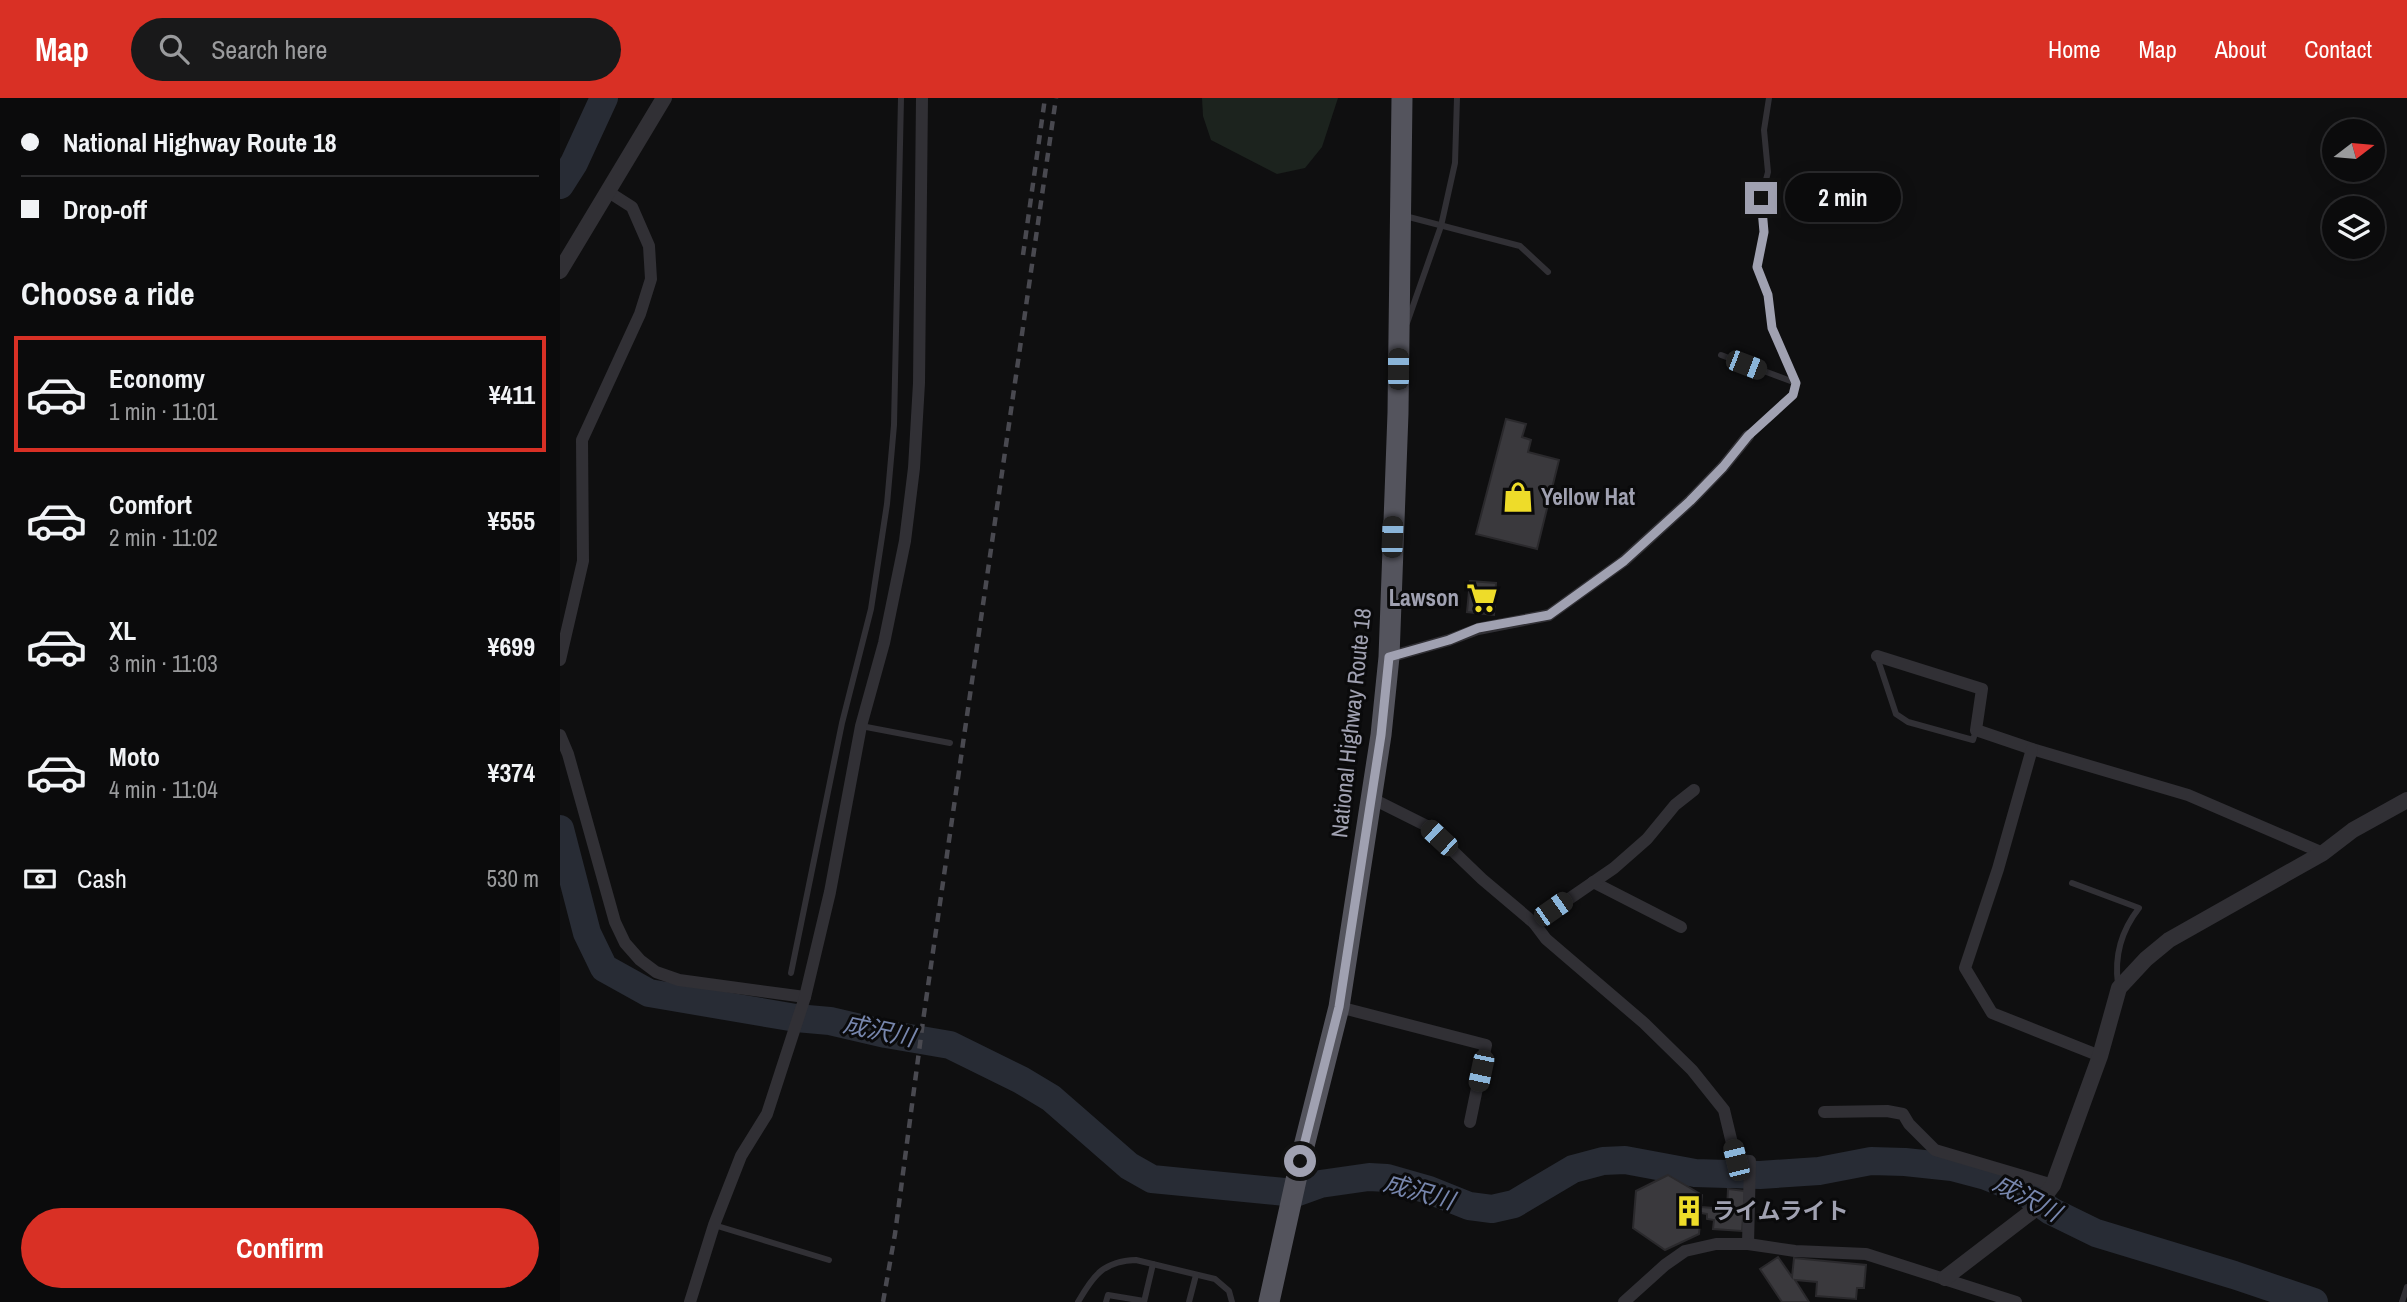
<!DOCTYPE html>
<meta charset="utf-8">
<style>
body{margin:0;font-family:"Archivo Narrow","Noto Sans JP",sans-serif;background:#19191a;color:#f1f3f6;height:100vh;display:flex;flex-direction:column;font-size:26px;white-space:nowrap}
*{box-sizing:border-box;margin:0}
p{font-size:23px;color:#9a9b9d}
.icon{flex:none;width:38px;height:38px;fill:none;stroke:currentColor;stroke-width:2;stroke-linecap:round;stroke-linejoin:round}
.map{position:relative;flex:1;overflow:hidden}
.details{display:flex;flex-direction:column;background:#0b0b0c;width:560px}
.details>*{flex:none}
.guide{display:grid;align-content:center;height:154px;padding:0 21px;background:#0b0b0c}
.needle{width:46px;rotate:74deg}
.buttons{position:absolute;left:1762px;top:21px;display:grid;gap:14px}
.buttons a{display:grid;place-items:center;width:63px;height:63px;border-radius:50%;background:#0b0b0c;box-shadow:0 4px 18px #0003,0 0 0 2px #2b2b2d;font-size:35px}
.end{position:absolute;width:32px;height:32px;margin:-16px;border:9px solid #a0a1b1;background:#111;box-shadow:0 0 0 4px #111}
.from{border-radius:50%}
.bubble{position:absolute;height:49px;border-radius:24px;background:#0b0b0c;box-shadow:0 4px 18px #0003,0 0 0 2px #2b2b2d;font-size:23px;font-weight:800;line-height:49px;text-align:center}
.car{position:absolute;width:21px;height:42px;margin:-21px -10px;border-radius:9px;box-shadow:0 0 5px 2px #0007;background:linear-gradient(#222 24%,#8ab4d8 0 40%,#222 0 76%,#8ab4d8 0 86%,#222 0)}
.guide b{display:flex;align-items:center;gap:24px;height:66px;font-size:26px}
.guide b+b{border-top:2px solid #2b2b2d}
.guide i{width:18px;height:18px;background:#f1f3f6}
ul{padding:0;list-style:none}
li{display:flex;align-items:center;gap:21px;height:116px;margin:0 14px 10px;padding:0 7px;border:4px solid transparent;border-radius:0px}
li div{flex:1}
li b{display:block;font-size:26px}
li em{font-style:normal;font-weight:800}
li.current{border-color:#d93025}
li>.icon{width:63px;height:63px;stroke-width:1.5}
h2{padding:0 21px;font-size:32px;line-height:84px}
.pay{display:flex;align-items:center;gap:18px;height:77px;padding:0 21px;font-size:26px}
.pay p{margin-inline-start:auto}
.cta{display:flex;gap:14px;margin-top:auto;padding:14px 21px}
.cta a{flex:1;height:80px;border-radius:42px;background:#d93025;color:#fff;font-size:28px;font-weight:800;line-height:80px;text-align:center}
header{display:flex;align-items:center;gap:42px;box-sizing:border-box;height:98px;padding:0 35px;background:#d93025;color:#fff}
header strong{font-size:33px}
nav{display:flex;gap:38px;margin-inline-start:auto;font-size:24px}
.search{width:490px;height:63px;background:#19191a;display:flex;align-items:center;gap:18px;box-sizing:border-box;padding:0 24px;border-radius:38px;color:#9a9b9d;font-size:26px}
main{display:flex;flex:1;min-height:0}
.map>svg:first-child{display:block}
.grass{fill:#1c231e}
.lines{fill:none;stroke-linecap:round;stroke-linejoin:round}
.river{stroke:#282c35;stroke-width:28}
.building{fill:#3a393d;stroke:#2a292c;stroke-width:2}
.service{stroke:#313035;stroke-width:6}
.minor{stroke:#313035;stroke-width:12}
.tertiary{stroke:#313035;stroke-width:16}
.trunk{stroke:#54545d;stroke-width:21}
.rail{stroke:#494950;stroke-width:4.5;stroke-dasharray:9 7;stroke-linecap:butt}
.route{stroke:#a0a1b1;stroke-width:9}
.labels{text-anchor:middle;stroke-width:6;stroke-linejoin:round;paint-order:stroke}
.poi-label{font-size:23px;font-weight:bold;fill:#a0a1b1;stroke:#0a0a0b;text-anchor:start}
.street-label{font-size:23px;fill:#a0a1b1;stroke:#0a0a0b}
.water-label{font-size:24px;font-style:italic;fill:#7786ad;stroke:#0a0a0b}
</style>
<header>
<strong>Map</strong>
<div class="search"><svg class="icon" aria-label="search" viewBox="0 0 24 24"><circle cx="10" cy="10" r="6"/><path d="M15 15l6 6"/></svg>Search here</div>
<nav><a>Home</a><a>Map</a><a>About</a><a>Contact</a></nav>
</header>
<main>
<section class="details">
<div class="guide">
<b><i class="from"></i>National Highway Route 18</b>
<b><i></i>Drop-off</b>
</div>
<h2>Choose a ride</h2>
<ul>
<li class="current"><svg class="icon" aria-label="car" viewBox="0 0 24 24"><path d="M5 17H2v-5l4-1 3-4h7l3 4 3 1v5h-3M9 17h6M6 11h13"/><circle cx="7" cy="17" r="2"/><circle cx="17" cy="17" r="2"/></svg><div><b>Economy</b><p>1 min · 11:01</p></div><em>¥411</em></li>
<li><svg class="icon" aria-label="car" viewBox="0 0 24 24"><path d="M5 17H2v-5l4-1 3-4h7l3 4 3 1v5h-3M9 17h6M6 11h13"/><circle cx="7" cy="17" r="2"/><circle cx="17" cy="17" r="2"/></svg><div><b>Comfort</b><p>2 min · 11:02</p></div><em>¥555</em></li>
<li><svg class="icon" aria-label="car" viewBox="0 0 24 24"><path d="M5 17H2v-5l4-1 3-4h7l3 4 3 1v5h-3M9 17h6M6 11h13"/><circle cx="7" cy="17" r="2"/><circle cx="17" cy="17" r="2"/></svg><div><b>XL</b><p>3 min · 11:03</p></div><em>¥699</em></li>
<li><svg class="icon" aria-label="car" viewBox="0 0 24 24"><path d="M5 17H2v-5l4-1 3-4h7l3 4 3 1v5h-3M9 17h6M6 11h13"/><circle cx="7" cy="17" r="2"/><circle cx="17" cy="17" r="2"/></svg><div><b>Moto</b><p>4 min · 11:04</p></div><em>¥374</em></li>
</ul>
<div class="pay"><svg class="icon" aria-label="cash" viewBox="0 0 24 24"><path d="M3 7h18v10H3z"/><circle cx="12" cy="12" r="2"/></svg>Cash<p>530 m</p></div>
<div class="cta"><a>Confirm</a></div>
</section>
<div class="map">
<svg width="1847" height="1204" viewBox="0 0 1847 1204">
<rect width="100%" height="100%" fill="#0f0f10"/>
<!-- grass -->
<polygon class="grass" points="642,0 778,0 762,49 745,70 717,76 651,42 643,18"/>
<g class="lines">
<!-- river -->
<g class="river">
<polyline points="0,87 14,65 44,0"/>
<polyline points="0,731 27,835 44,870 89,895 236,920 270,923 326,936 390,947 461,982 491,1000 569,1068 592,1081 735,1095 760,1086 809,1079 827,1080 869,1092 909,1108 932,1111 954,1106 1013,1071 1043,1063 1065,1062 1135,1075 1200,1077 1259,1073 1311,1063 1345,1064 1392,1069 1426,1078 1463,1093 1491,1113 1536,1135 1674,1177 1754,1204"/>
</g>
</g>
<!-- building -->
<g class="building">
<polygon points="946,321 966,326 962,339 971,342 968,354 999,362 977,451 916,436"/>
<polygon points="910,483 936,485 934,517 907,514"/>
<polygon points="1108,1077 1142,1097 1141,1109 1167,1111 1168,1091 1185,1093 1182,1133 1153,1131 1154,1122 1147,1121 1147,1116 1141,1115 1139,1136 1105,1152 1073,1130 1076,1093"/>
<polygon points="1218,1159 1232,1179 1234,1160 1306,1167 1304,1190 1297,1190 1296,1201 1256,1198 1257,1184 1235,1182 1249,1204 1222,1204 1200,1171"/>
</g>
<g class="lines">
<!-- service -->
<g class="service">
<polyline points="845,118 960,148 988,174"/>
<polyline points="847,225 881,128 895,65 897,0"/>
<polyline points="1161,257 1236,285"/>
<polyline points="1188,338 1233,297 1236,285 1212,230 1208,197 1197,169 1204,134 1201,101 1208,74 1204,32 1209,0"/>
<polyline points="1317,559 1336,616 1348,624 1413,642 1416,632"/>
<polyline points="301,628 390,645"/>
<path d="M1512,785L1579,810C1561,833 1554,857 1558,886"/>
<polyline points="231,875 282,625 311,511 327,406 334,327 341,0"/>
<polyline points="154,1127 269,1162"/>
<path d="M518,1204C533,1178 543,1163 576,1162L655,1181L669,1193L672,1204"/>
<polyline points="546,1204 548,1197 584,1203"/>
<polyline points="584,1204 593,1166"/>
<polyline points="629,1204 636,1177"/>
<polyline points="1842,1204 1847,1189"/>
</g>
<!-- minor -->
<g class="minor">
<polyline points="1317,558 1422,591 1416,632 1472,651 1628,697 1763,755"/>
<polyline points="829,559 889,542 918,531 989,517 1064,463 1130,403 1163,369 1188,338"/>
<polyline points="0,562 23,463 22,342 80,216 91,181 89,148 72,109 47,93"/>
<polyline points="0,637 8,656 55,824 65,845 80,862 96,874 119,882 245,899"/>
<polyline points="1472,651 1438,771 1405,870 1432,915 1540,958"/>
<polyline points="811,700 867,728 922,781 974,825 986,841 1084,925 1132,972 1164,1012 1176,1062 1190,1063 1188,1146"/>
<polyline points="1033,784 1121,829"/>
<polyline points="974,825 1054,770 1087,741 1115,707 1134,692"/>
<polyline points="779,909 926,947 910,1024"/>
<polyline points="1264,1014 1327,1013 1343,1016 1349,1026 1375,1052 1493,1087"/>
<polyline points="130,1204 154,1127 181,1058 207,1016 245,899 270,794 301,628 324,545 345,443 354,370 359,285 362,0"/>
<polyline points="1064,1204 1105,1167 1125,1153 1156,1146 1188,1146 1235,1153 1306,1156 1456,1204"/>
</g>
<!-- tertiary -->
<g class="tertiary">
<polyline points="0,173 104,0"/>
<polyline points="1385,1180 1475,1111 1493,1087 1540,958 1559,890 1586,861 1609,842 1763,755 1793,732 1847,702"/>
</g>
<!-- trunk -->
<polyline class="trunk" points="709,1204 740,1064 779,909 821,637 829,559 838,315 842,0"/>
<!-- rail -->
<g class="rail">
<polyline points="463,157 485,0"/>
<polyline points="323,1204 335,1136 363,923 496,0"/>
</g>
</g>
<g class="lines">
<!-- route -->
<polyline class="route" points="740,1063 779,909 821,637 829,559 889,542 918,530 989,517 1064,463 1130,403 1163,369 1188,338 1233,297 1236,285 1212,230 1208,197 1197,169 1204,134 1201,100"/>
</g>
<!-- icons -->
<defs>
<symbol id="shop-bare" viewBox="-9 -9 18 18"><path d="M-5-2.5h2.3a2.7 3.5 0 0 1 5.4 0H5L5.5 6h-11ZM-1.5-2.5h3a1.5 2.3 0 0 0-3 0Z" fill="#eedc29" stroke="#0a0a0b" stroke-width="2.5" paint-order="stroke"/></symbol>
<symbol id="supermarket-bare" viewBox="-9 -9 18 18"><path d="M-6-5.5h2.5l.6 2H6L4.5 2H-2.5L-4.4-4H-6ZM-1.5 3.2a1.3 1.3 0 1 0 .1 0ZM3 3.2a1.3 1.3 0 1 0 .1 0Z" fill="#eedc29" stroke="#0a0a0b" stroke-width="2.5" paint-order="stroke"/></symbol>
<symbol id="building-bare" viewBox="-9 -9 18 18"><path d="M-4-6H4V6H1V3H-1V6H-4ZM-2.5-4.3h1.7v1.8h-1.7ZM.8-4.3h1.7v1.8H.8ZM-2.5-1h1.7V.8h-1.7ZM.8-1h1.7V.8H.8Z" fill="#eedc29" stroke="#0a0a0b" stroke-width="2.5" paint-order="stroke"/></symbol>
</defs>
<g fill-rule="evenodd">
<use href="#shop-bare" x="936" y="377" width="44" height="44"/>
<use href="#supermarket-bare" x="900" y="478" width="44" height="44"/>
<use href="#building-bare" x="1107" y="1091" width="44" height="44"/>
</g>
<g class="labels">
<!-- poi labels -->
<g class="poi-label">
<text x="981" y="407">Yellow Hat</text>
<text x="899" y="508" text-anchor="end">Lawson</text>
<text x="1152" y="1121">ライムライト</text>
</g>
<!-- street labels -->
<g class="street-label">
<text transform="translate(791 625) rotate(-84)" y="8">National Highway Route 18</text>
</g>
<!-- water labels -->
<g class="water-label">
<text transform="translate(319 933) rotate(12)" y="8">成沢川</text>
<text transform="translate(859 1094) rotate(16)" y="8">成沢川</text>
<text transform="translate(1467 1100) rotate(28)" y="8">成沢川</text>
</g>
</g>
</svg>
<div class="buttons">
<a><svg class="needle" viewBox="-14 -14 28 28"><path d="M0-13l5 13h-10z" fill="#e53935"/><path d="M0 13l5-13h-10z" fill="#9a9b9d"/></svg></a>
<a><svg class="icon" aria-label="layers" viewBox="0 0 24 24"><path d="M12 4l9 5-9 5-9-5zM3 14l9 5 9-5"/></svg></a>
</div>
<i class="end from" style="left:740px;top:1063px"></i>
<i class="end" style="left:1201px;top:100px"></i>
<div class="bubble" style="left:1225px;top:75px;width:116px">2 min</div>
<i class="car" style="left:1186px;top:267px;rotate:111deg"></i>
<i class="car" style="left:838px;top:271px;rotate:0deg"></i>
<i class="car" style="left:832px;top:439px;rotate:2deg"></i>
<i class="car" style="left:879px;top:740px;rotate:313deg"></i>
<i class="car" style="left:993px;top:811px;rotate:55deg"></i>
<i class="car" style="left:921px;top:973px;rotate:192deg"></i>
<i class="car" style="left:1176px;top:1062px;rotate:346deg"></i>
</div>
</main>
